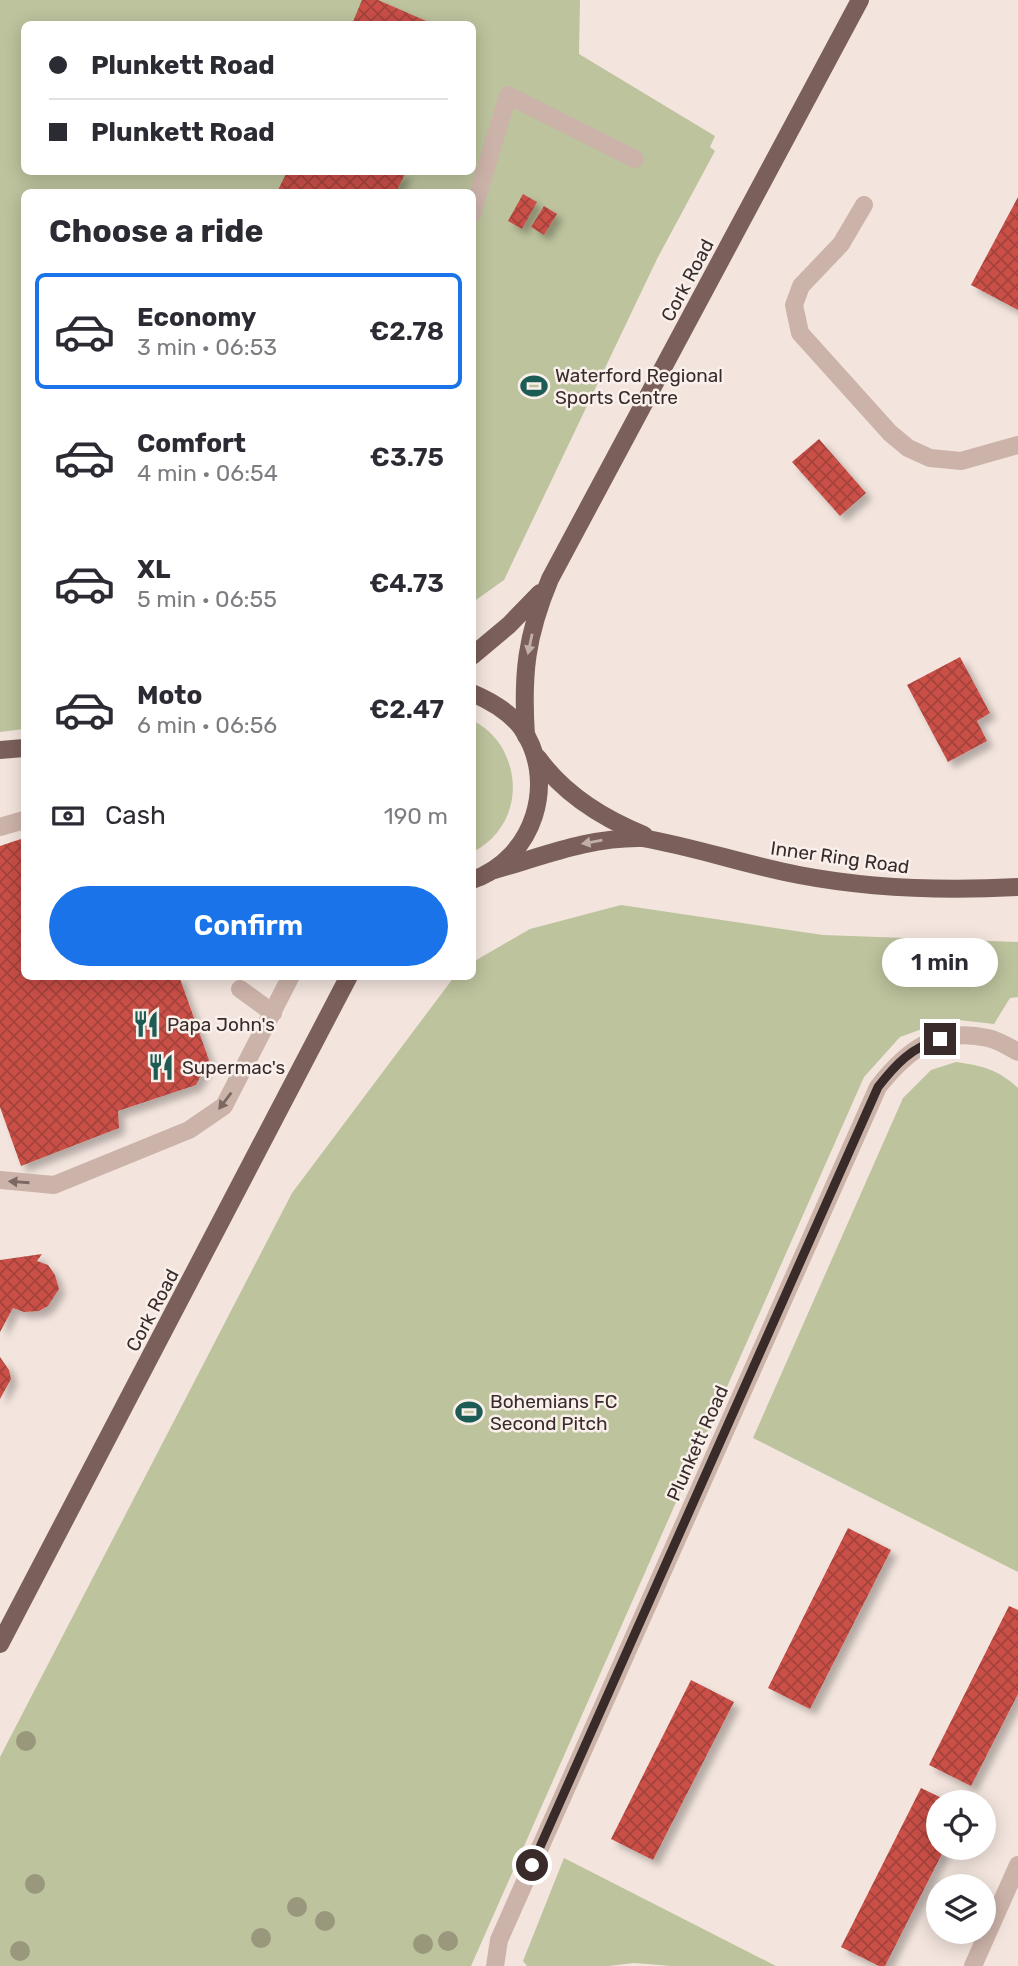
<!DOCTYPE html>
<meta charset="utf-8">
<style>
body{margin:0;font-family:Rubik,sans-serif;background:#f2f2f3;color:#2b2b33;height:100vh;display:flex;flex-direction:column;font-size:26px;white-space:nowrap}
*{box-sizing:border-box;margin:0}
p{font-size:23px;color:#7c7c81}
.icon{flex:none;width:38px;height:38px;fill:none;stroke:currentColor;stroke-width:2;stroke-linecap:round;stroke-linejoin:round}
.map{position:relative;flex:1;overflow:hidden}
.sheet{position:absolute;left:21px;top:189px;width:455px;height:791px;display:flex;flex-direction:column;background:#fff;border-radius:10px;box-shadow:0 4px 18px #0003}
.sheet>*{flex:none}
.guide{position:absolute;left:21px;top:21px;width:455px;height:154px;border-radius:10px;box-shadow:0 4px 18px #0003;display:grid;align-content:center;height:154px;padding:0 28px;background:#fff}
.buttons{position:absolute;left:926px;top:1790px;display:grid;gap:14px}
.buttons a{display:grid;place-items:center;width:70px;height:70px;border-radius:50%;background:#fff;box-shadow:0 4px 18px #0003;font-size:35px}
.end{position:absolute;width:32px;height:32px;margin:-16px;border:9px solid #392b29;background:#fff;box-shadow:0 0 0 4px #fff}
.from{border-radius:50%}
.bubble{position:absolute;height:49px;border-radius:24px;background:#fff;box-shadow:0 4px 18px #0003;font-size:23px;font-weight:600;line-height:49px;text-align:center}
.guide b{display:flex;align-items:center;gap:24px;height:66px;font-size:26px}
.guide b+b{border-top:2px solid #e1e1e2}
.guide i{width:18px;height:18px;background:#2b2b33}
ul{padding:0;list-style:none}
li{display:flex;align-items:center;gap:21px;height:116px;margin:0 14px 10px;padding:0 14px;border:4px solid transparent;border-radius:10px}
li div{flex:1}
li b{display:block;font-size:26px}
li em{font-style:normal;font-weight:600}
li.selected{border-color:#1a73e8}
li>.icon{width:63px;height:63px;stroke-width:1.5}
h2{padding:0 28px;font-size:32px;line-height:84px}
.pay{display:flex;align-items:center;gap:18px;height:77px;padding:0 28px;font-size:26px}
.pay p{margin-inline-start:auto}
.button{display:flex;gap:14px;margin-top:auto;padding:14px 28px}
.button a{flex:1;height:80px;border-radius:42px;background:#1a73e8;color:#fff;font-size:28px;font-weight:600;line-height:80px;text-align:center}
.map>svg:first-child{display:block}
.green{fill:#bdc39d;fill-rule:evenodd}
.building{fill:url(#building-cross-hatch);filter:url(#shadow)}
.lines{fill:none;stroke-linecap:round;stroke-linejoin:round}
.minor{stroke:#ccb3a9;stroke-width:18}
.major{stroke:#7b5f5a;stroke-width:18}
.tree{fill:#99977c}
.oneway{fill:#c1afaa}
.oneway2{fill:#7b6863}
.route{stroke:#392b29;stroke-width:9}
.labels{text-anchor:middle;stroke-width:5;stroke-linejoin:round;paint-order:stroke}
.street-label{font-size:19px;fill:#392b29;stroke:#faf0eb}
.poi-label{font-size:19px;fill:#392b29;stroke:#faf0eb;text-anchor:start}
</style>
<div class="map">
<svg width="1018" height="1966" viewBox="0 0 1018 1966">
<defs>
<pattern id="building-cross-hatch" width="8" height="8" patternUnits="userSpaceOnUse" patternTransform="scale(1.75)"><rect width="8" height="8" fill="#c94f47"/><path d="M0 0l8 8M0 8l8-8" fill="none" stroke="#a4423b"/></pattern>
<filter id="shadow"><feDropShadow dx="6" dy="6" stdDeviation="3.5" flood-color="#0004"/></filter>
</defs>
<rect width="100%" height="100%" fill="#f3e5de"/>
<!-- green -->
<g class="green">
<path d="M0,0H580L579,54L715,136L710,147L715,151L657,259L504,580L473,602L472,192H24V729L0,732ZM24,24H472V172H24Z"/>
<path d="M473,721C483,725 495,736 501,746C524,784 513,831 473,852Z"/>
<polygon points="621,905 823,935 1018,942 1018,997 1010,998 994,1024 950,1019 900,1037 864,1077 471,1966 0,1966 0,1757 292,1193 454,977 472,976 473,962 530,929"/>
<path d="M956,1062C983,1066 997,1069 1018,1088V1572L753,1438L903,1098L931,1070Z"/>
<polygon points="564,1858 776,1966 671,1966 634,1963 608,1966 527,1966 523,1961"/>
</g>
<!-- building -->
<g class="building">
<polygon points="362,0 378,0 433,24 352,24"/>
<polygon points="287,172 406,172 396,192 277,192"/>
<polygon points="523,194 537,202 522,229 508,221"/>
<polygon points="1018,197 1018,310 971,285"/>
<polygon points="544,206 557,214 544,235 531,227"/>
<polygon points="819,439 866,493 840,516 792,462"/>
<polygon points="960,657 990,713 977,721 987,741 948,762 907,685"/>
<polygon points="21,839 24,850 24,976 179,976 209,1060 196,1085 118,1111 119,1128 21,1166 0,1107 0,846"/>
<polygon points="42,1254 37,1261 48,1265 55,1275 59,1289 48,1306 39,1311 24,1312 13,1308 0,1332 0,1260"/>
<polygon points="0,1357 9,1370 11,1379 0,1399"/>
<polygon points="848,1528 891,1550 810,1709 768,1688"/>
<polygon points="1009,1606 1018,1610 1018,1694 971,1786 929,1765"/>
<polygon points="691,1680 734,1702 653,1860 611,1839"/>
<polygon points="921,1788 950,1802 938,1802 938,1848 945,1848 885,1966 879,1966 841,1947"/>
</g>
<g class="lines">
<!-- minor -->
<g class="minor">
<polyline points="864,205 841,244 801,286 794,305 800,333 890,433 908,448 930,458 961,461 1018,445"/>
<polyline points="472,214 508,95 635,159"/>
<polyline points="0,827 24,820"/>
<polyline points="240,989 273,1013"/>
<polyline points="0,1180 54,1185 189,1130 224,1106 291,976"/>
<path d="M495,1966L499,1940L878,1087C908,1049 937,1027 988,1038C998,1040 1009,1047 1018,1052"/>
<polyline points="973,1966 1018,1865"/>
</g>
<!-- major -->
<g class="major">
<polyline points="472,656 509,625 540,593"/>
<path d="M472,693C491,701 508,711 521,727C559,781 534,859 472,880"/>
<path d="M526,736C522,675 526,636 550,579L860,0"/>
<polyline points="0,750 24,748"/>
<path d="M538,758C564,794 602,818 644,835"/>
<path d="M494,870C544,856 589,837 642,838C695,847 746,865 799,875C872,889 944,891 1018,887"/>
<polyline points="0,1644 349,976"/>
</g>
</g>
<!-- trees -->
<g class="tree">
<circle cx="26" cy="1741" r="10"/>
<circle cx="35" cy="1884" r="10"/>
<circle cx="297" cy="1907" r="10"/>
<circle cx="325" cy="1921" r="10"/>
<circle cx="261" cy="1938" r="10"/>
<circle cx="448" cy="1941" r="10"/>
<circle cx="423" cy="1944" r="10"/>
<circle cx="20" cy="1951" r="10"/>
</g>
<!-- one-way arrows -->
<defs><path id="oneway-solid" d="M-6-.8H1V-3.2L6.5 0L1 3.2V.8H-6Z" transform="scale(1.75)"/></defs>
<g class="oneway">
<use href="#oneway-solid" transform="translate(530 644) rotate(102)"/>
<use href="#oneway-solid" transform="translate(592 842) rotate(170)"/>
</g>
<g class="oneway2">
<use href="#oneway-solid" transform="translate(225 1101) rotate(127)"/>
<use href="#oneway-solid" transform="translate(19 1182) rotate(-176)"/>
</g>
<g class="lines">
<!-- route -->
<path class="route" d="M532,1865L878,1087C896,1064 912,1047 940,1039"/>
</g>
<!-- icons -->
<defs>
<symbol id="stadium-bare" viewBox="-9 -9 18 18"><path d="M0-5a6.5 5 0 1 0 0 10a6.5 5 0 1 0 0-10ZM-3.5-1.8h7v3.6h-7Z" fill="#1d5c55" stroke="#faf0eb" stroke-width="2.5" paint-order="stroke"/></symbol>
<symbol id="restaurant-bare" viewBox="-9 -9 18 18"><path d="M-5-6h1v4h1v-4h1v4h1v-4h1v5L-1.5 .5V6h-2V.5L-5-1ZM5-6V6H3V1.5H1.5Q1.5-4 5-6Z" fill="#1d5c55" stroke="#faf0eb" stroke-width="2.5" paint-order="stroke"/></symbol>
</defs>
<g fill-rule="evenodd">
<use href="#stadium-bare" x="515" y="367" width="38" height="38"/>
<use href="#restaurant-bare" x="127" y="1005" width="38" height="38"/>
<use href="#restaurant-bare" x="142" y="1048" width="38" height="38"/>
<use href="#stadium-bare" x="450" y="1393" width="38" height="38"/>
</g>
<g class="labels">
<!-- street labels -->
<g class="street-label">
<text transform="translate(687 280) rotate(-62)" y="7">Cork Road</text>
<text transform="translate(840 857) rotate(8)" y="7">Inner Ring Road</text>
<text transform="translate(152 1310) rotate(-62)" y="7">Cork Road</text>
<text transform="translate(697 1443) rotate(-66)" y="7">Plunkett Road</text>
</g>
<!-- poi labels -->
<g class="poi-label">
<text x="555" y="382">Waterford Regional<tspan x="555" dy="22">Sports Centre</tspan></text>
<text x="167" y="1031">Papa John's</text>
<text x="182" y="1074">Supermac's</text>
<text x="490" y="1408">Bohemians FC<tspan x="490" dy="22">Second Pitch</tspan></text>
</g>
</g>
</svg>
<div class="buttons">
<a><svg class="icon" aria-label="locate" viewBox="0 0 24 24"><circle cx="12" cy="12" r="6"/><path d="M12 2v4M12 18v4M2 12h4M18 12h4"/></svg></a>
<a><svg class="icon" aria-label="layers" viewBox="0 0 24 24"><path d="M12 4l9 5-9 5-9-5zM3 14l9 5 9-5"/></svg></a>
</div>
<i class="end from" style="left:532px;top:1865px"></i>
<i class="end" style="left:940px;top:1039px"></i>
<div class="bubble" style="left:882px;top:938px;width:116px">1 min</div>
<div class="guide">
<b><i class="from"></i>Plunkett Road</b>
<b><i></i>Plunkett Road</b>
</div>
<section class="sheet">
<h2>Choose a ride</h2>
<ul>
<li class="selected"><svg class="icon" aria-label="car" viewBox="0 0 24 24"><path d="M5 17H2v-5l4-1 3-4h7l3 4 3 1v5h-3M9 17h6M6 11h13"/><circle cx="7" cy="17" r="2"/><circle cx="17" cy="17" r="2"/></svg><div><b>Economy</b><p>3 min · 06:53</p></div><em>€2.78</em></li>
<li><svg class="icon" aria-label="car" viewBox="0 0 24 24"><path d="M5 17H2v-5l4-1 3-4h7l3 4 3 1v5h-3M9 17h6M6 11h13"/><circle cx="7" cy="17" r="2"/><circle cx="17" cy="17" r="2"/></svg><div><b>Comfort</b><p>4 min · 06:54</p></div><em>€3.75</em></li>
<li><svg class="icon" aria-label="car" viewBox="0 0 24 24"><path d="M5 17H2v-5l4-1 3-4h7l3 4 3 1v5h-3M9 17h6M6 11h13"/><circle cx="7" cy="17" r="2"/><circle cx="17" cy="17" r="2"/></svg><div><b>XL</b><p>5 min · 06:55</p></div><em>€4.73</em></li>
<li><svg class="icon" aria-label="car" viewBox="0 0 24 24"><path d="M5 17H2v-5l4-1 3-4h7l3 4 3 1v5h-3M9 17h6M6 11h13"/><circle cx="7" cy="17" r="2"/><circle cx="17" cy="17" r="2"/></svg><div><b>Moto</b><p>6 min · 06:56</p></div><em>€2.47</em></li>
</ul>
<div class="pay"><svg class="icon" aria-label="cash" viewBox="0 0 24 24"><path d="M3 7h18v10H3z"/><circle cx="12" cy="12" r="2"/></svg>Cash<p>190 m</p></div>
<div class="button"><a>Confirm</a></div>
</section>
</div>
